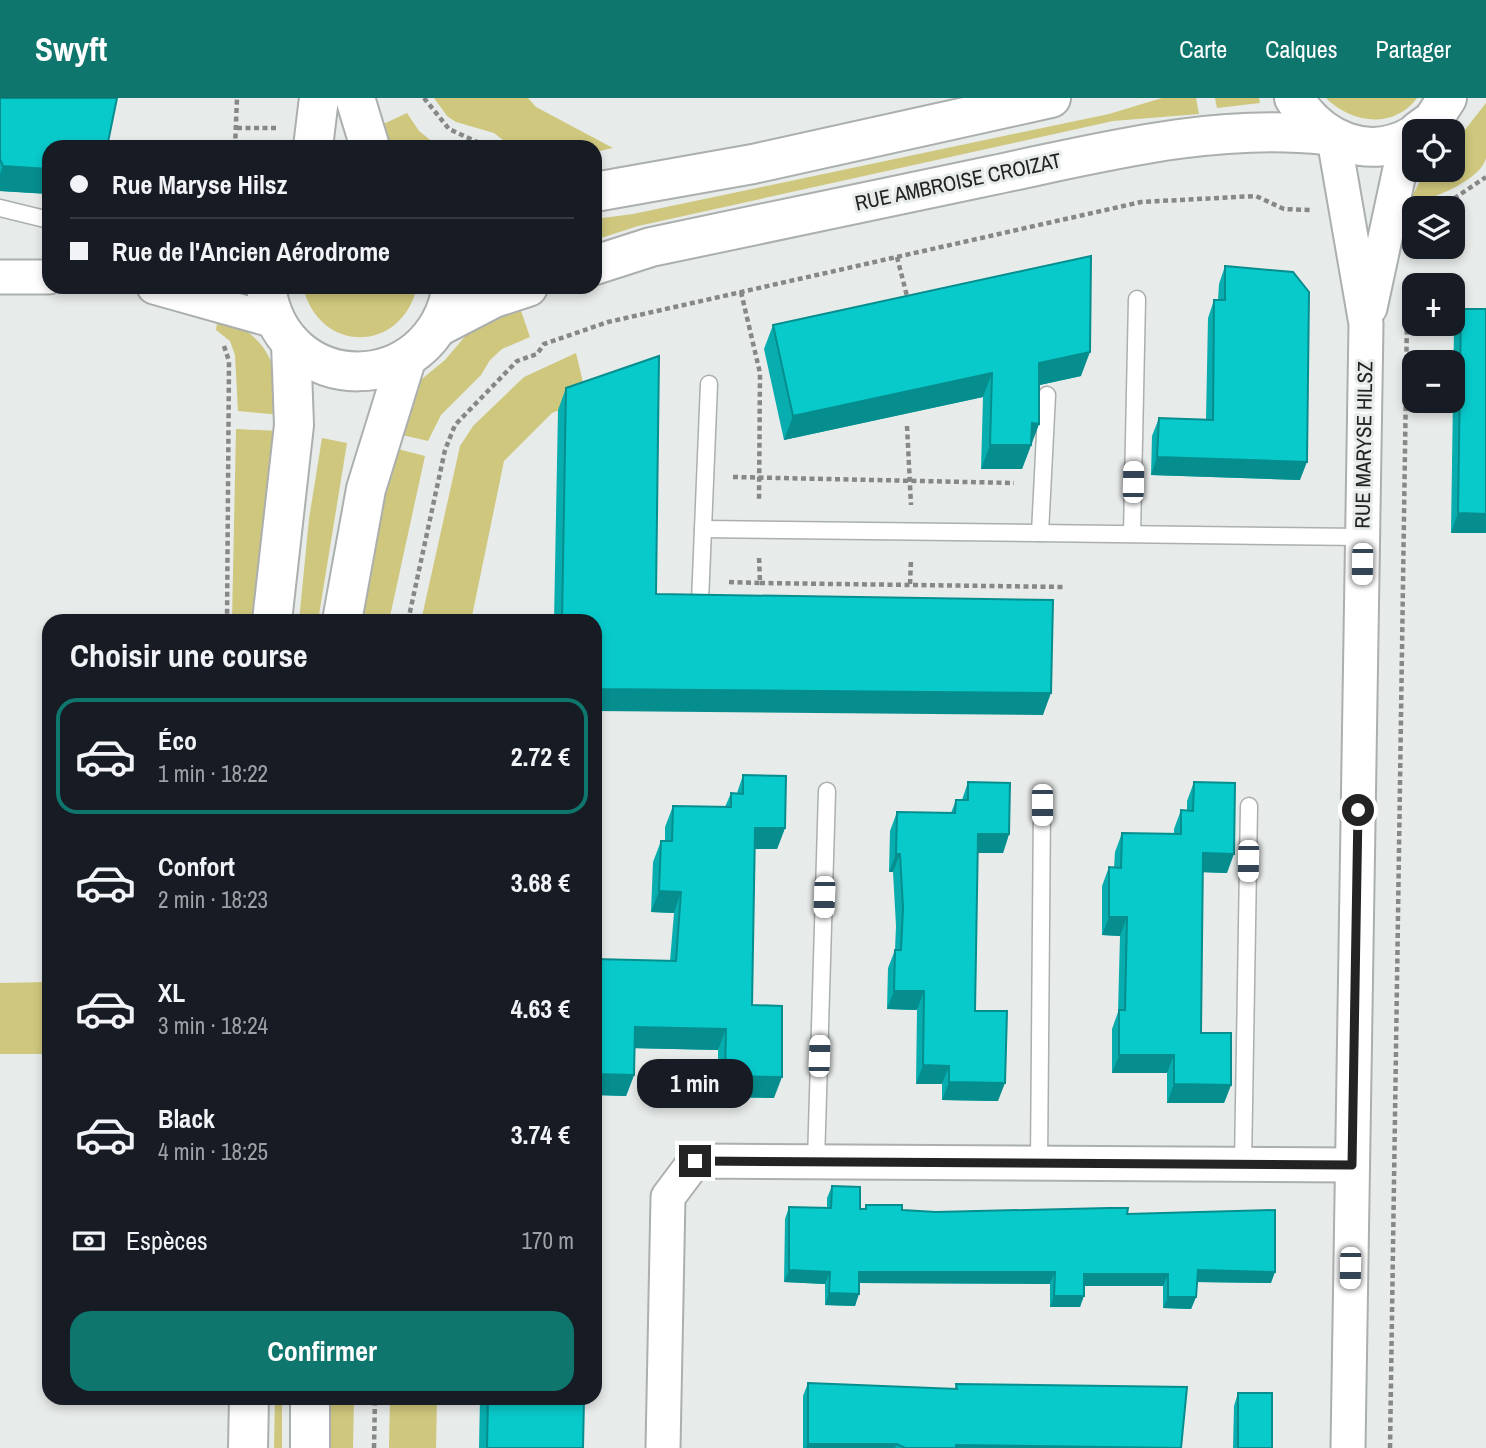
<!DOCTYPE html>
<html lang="fr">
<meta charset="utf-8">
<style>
body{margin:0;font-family:"Archivo Narrow",sans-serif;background:#242831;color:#f1f3f6;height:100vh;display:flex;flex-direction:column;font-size:26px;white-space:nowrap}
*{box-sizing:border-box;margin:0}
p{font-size:23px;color:#9ea1a6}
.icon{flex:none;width:38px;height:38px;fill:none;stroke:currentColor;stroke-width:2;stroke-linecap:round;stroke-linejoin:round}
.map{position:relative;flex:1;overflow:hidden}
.sheet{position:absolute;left:42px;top:516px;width:560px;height:791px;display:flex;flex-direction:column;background:#171b24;border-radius:21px;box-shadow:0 4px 10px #0003}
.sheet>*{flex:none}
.hud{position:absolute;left:42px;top:42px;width:560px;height:154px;border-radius:21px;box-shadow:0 4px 10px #0003;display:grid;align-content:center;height:154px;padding:0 28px;background:#171b24}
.fabs{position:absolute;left:1402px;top:21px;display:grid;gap:14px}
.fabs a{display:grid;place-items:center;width:63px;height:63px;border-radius:14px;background:#171b24;box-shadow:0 4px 10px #0003;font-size:35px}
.end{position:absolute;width:32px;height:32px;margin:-16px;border:9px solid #222322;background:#fff;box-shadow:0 0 0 4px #fff}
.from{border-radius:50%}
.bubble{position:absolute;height:49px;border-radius:21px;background:#171b24;box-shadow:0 4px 10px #0003;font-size:23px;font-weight:700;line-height:49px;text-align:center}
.car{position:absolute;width:21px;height:42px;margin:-21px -10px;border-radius:9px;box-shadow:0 0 5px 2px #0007;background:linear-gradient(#fff 24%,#345 0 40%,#fff 0 76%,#345 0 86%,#fff 0)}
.hud b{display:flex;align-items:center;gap:24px;height:66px;font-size:26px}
.hud b+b{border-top:2px solid #363941}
.hud i{width:18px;height:18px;background:#f1f3f6}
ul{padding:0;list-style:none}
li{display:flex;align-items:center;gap:21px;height:116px;margin:0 14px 10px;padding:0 14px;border:4px solid transparent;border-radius:21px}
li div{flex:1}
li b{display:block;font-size:26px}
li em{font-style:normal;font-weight:700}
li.active{border-color:#0f766e}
li>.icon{width:63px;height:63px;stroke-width:1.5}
h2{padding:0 28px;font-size:32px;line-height:84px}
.pay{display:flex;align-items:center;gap:18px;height:77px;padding:0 28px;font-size:26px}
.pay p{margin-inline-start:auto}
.primary-button{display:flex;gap:14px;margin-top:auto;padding:14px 28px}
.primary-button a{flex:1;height:80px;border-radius:21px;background:#0f766e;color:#fff;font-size:28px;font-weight:700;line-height:80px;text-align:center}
header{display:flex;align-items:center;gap:42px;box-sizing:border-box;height:98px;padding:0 35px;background:#0f766e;color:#fff}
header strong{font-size:33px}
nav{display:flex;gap:38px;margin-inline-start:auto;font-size:24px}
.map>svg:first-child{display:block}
.green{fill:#cfc77d}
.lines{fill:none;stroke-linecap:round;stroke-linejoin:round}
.service-casing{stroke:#abafad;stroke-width:19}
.minor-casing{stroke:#abafad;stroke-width:37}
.secondary-casing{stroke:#abafad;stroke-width:42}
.path{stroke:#868887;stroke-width:4.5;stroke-dasharray:5 3.5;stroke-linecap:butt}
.service{stroke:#fff;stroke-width:16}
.minor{stroke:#fff;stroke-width:33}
.secondary{stroke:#fff;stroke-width:38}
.wall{fill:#08aeaf}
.shaded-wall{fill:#068d8e}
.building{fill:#09cacb;stroke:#068d8e;stroke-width:2}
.route{stroke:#222322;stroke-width:9}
.labels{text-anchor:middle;stroke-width:6;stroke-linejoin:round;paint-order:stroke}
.street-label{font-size:21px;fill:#222322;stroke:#e7ebe9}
</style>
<header>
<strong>Swyft</strong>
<nav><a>Carte</a><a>Calques</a><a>Partager</a></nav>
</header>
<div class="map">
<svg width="1486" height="1350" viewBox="0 0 1486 1350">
<rect width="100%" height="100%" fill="#e7ebe9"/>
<!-- green -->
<g class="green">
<polygon points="434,0 528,0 536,9 613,50 595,54 595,49 512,49 494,35 456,24 447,18"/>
<polygon points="1162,0 1196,0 1199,16 1113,23 638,128 595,142 595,121 633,116 1109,16"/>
<polygon points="1215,0 1259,0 1260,5 1217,10"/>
<path d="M1326,0H1417C1393,32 1351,25 1326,0Z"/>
<path d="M1486,5C1486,22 1486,43 1486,60C1481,82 1429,104 1409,104L1426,72H1452L1453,47Z"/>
<polygon points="407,15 419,33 439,49 390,49 377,29"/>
<path d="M303,189H417C401,256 319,256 303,189Z"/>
<polygon points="519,207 530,239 502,251 490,262 481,277 441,317 428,343 394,335 417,285 445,262 473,229"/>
<path d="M218,218C269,239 277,264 280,317L238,313L235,257L230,243L216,232Z"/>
<polygon points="576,255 587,301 552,315 504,363 471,523 421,523 460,348 473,328 524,279"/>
<polygon points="236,331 280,333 262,523 232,523"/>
<polygon points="322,340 347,345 318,523 299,523 309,421"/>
<polygon points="390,349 425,358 389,523 349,523"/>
<polygon points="49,884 49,956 0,956 0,885"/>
<polygon points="275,1300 282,1300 282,1350 274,1350"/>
<polygon points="318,1300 354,1300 353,1350 318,1350"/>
<polygon points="390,1300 437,1300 436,1350 389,1350"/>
</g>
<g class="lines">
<defs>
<g id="service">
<polyline points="0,110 49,122"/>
<polyline points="703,431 1362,439"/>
<polyline points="1040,435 1047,297"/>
<polyline points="1132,436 1137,201"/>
<polyline points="700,504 709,286"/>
<polyline points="816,1064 827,693"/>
<polyline points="1039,1065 1042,707"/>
<polyline points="1243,1066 1249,708"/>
</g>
<g id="minor">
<polyline points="1334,41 1366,226 1348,1350"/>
<polyline points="0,179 49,179"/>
<polyline points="154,189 275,223"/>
<polyline points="1370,210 1401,66 1411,39"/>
<polyline points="663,1350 668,1099 695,1063 1352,1067"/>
</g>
<g id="secondary">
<polyline points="355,0 370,49"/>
<path d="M1294,0C1320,42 1368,64 1414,37"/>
<polyline points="1418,33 1433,22 1447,0"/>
<polyline points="313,49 319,0"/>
<polyline points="595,94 753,66 1051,0"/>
<path d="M595,167L651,149C765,125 880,101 994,77C1103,54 1214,25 1326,37"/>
<path d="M266,189C282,302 433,301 452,189"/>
<polyline points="440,228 494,200 528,189"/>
<polyline points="272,523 294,327 291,245"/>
<polyline points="342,523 366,391 406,262"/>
<polyline points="248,1350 249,1300"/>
<polyline points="310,1350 310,1300"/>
</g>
</defs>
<!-- service casing -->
<use href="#service" class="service-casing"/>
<!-- minor casing -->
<use href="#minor" class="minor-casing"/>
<!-- secondary casing -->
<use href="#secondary" class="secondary-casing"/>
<!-- path -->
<g class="path">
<polyline points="424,0 449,31 488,49"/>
<polyline points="237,30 278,30"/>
<polyline points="235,49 237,0"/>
<polyline points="1440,110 1486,79"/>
<polyline points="897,159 908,202"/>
<polyline points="741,194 760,275 759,404"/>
<polyline points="224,248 229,263 227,523"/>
<polyline points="907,328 911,407"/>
<polyline points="733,379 1014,385"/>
<polyline points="729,484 760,485 759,459"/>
<polyline points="760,485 1066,489"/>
<polyline points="910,486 911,462"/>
<polyline points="408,523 445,352 455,327 517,263 537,256 544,246 608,224 1141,104 1256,98 1284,111 1311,112"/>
<polyline points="374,1350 375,1300"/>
<polyline points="1390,1350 1407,219"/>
</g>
<!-- service -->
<use href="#service" class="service"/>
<!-- minor -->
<use href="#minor" class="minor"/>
<!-- secondary -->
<use href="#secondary" class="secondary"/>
</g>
<!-- wall -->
<g class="wall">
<polygon points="0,0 49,49 49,96 0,93"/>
<polygon points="1225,168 1300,382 1151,377 1152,338 1159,320 1206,321 1208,220 1214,202 1218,202 1219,186"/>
<polygon points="1461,211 1486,211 1486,435 1451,435 1454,230"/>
<polygon points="773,227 1081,278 1039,287 1039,326 1022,371 981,371 983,299 784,342 764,251"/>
<polygon points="566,290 656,496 1043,617 595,523 554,523 558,312"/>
<polygon points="743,677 785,730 777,751 754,751 752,907 774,1000 718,999 718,952 634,950 634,977 626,998 595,997 670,863 674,815 651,814 653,764 661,743 665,743 665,729 673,708 725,709 731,695 737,695"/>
<polygon points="968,684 1009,736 1003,755 977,755 975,913 998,1003 942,1002 942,986 916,986 917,912 887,911 888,870 895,852 896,828 893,774 889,774 890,733 897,714 951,715 956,702 962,702"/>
<polygon points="1194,684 1227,775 1203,774 1201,935 1231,987 1224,1005 1167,1005 1167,975 1112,975 1112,931 1118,914 1120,838 1102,837 1102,788 1109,769 1114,770 1115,754 1122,735 1174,736 1174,731 1181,712 1187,712 1187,703"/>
<polygon points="832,1088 860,1111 865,1111 866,1107 902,1112 936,1114 1127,1116 1271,1185 1197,1184 1196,1199 1191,1211 1163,1210 1163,1188 1084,1188 1080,1209 1050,1209 1050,1186 859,1185 855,1208 825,1207 825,1186 784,1184 785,1121 789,1109 827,1110 827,1100"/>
<polygon points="808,1285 955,1291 956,1286 1181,1350 803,1350 803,1298"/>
<polygon points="1238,1295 1272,1350 1233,1350 1234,1308"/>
<polygon points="480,1300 584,1300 583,1350 479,1350"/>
</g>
<!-- shaded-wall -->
<g class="shaded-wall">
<polygon points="3,68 49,71 49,96 0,93 0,76"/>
<polygon points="1090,254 1081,278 1031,289 1039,265"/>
<polygon points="992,275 983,299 784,342 793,318"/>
<polygon points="1032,325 1039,326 1022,371 981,371 990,347"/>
<polygon points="1157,359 1307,364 1300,382 1151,377"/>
<polygon points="1458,415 1486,416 1486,435 1451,435"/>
<polygon points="595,591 1051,595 1043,617 595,613"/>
<polygon points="755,730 785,730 777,751 747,751"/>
<polygon points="978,736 1009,736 1003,755 971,755"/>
<polygon points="1203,755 1234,756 1227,775 1196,774"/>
<polygon points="896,756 900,756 893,774 889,774"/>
<polygon points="659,793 681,794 674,815 651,814"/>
<polygon points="1109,819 1127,819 1120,838 1102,837"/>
<polygon points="894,893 924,893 917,912 887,911"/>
<polygon points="635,929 726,931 718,952 627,950"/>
<polygon points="1119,957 1174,957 1167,975 1112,975"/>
<polygon points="923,967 949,968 942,986 916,986"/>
<polygon points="595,976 634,977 626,998 595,997"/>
<polygon points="725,978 782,979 774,1000 718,999"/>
<polygon points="949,984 1005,985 998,1003 942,1002"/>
<polygon points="1174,986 1231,987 1224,1005 1167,1005"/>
<polygon points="789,1172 830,1174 825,1186 784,1184"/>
<polygon points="1198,1172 1275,1174 1271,1185 1194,1184"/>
<polygon points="859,1174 1055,1174 1050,1186 855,1185"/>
<polygon points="1084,1176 1168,1176 1163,1188 1080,1188"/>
<polygon points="829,1195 859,1196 855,1208 825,1207"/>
<polygon points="1054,1198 1084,1198 1080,1209 1050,1209"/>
<polygon points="1168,1199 1196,1199 1191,1211 1163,1210"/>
<polygon points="808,1346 897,1346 895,1350 806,1350"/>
<polygon points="956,1347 1125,1350 955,1350"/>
</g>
<!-- building -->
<g class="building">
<polygon points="0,0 117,0 107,49 49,49 49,71 3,68 0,61"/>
<polygon points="1091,158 1090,254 1039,265 1039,326 1032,325 1031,347 990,347 992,275 793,318 773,227"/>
<polygon points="1225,168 1293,174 1309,194 1307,364 1157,359 1159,320 1213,322 1214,202 1225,202"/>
<polygon points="1461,211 1486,211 1486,416 1458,415"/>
<polygon points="659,258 656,496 1053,502 1051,595 595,591 595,523 562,523 566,290"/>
<polygon points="743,677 786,678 785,730 755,730 752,907 782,908 782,979 725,978 726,931 635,929 634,977 595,976 595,861 676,863 681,794 659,793 661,743 672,743 673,708 731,709 731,695 743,696"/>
<polygon points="968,684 1010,685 1009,736 978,736 975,913 1007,913 1005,985 949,984 949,968 923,967 924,893 894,893 895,852 901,852 903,810 900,756 896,756 897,714 955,715 956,702 968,702"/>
<polygon points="1194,684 1235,685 1234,756 1203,755 1201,935 1231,935 1231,987 1174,986 1174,957 1119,957 1119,912 1125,912 1127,819 1109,819 1109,769 1121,770 1122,735 1181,736 1181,712 1193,713"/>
<polygon points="832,1088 860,1089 860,1111 866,1111 866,1107 902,1107 902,1112 936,1114 1109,1110 1128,1110 1127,1116 1275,1112 1275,1174 1198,1172 1196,1199 1168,1199 1168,1176 1084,1176 1084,1198 1054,1198 1055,1174 859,1174 859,1196 829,1195 830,1174 789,1172 789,1109 831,1110"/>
<polygon points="808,1285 957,1291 956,1286 1187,1289 1181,1350 956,1347 956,1350 905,1350 897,1346 808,1346"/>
<rect x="1238" y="1295" width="34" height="55"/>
<polygon points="488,1300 584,1300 583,1350 487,1350"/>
</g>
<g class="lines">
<!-- route -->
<polyline class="route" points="695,1063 1352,1067 1358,712"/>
</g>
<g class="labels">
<!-- street labels -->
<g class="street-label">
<text transform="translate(958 84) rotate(-12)" y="7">RUE AMBROISE CROIZAT</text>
<text transform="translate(1364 347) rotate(-89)" y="7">RUE MARYSE HILSZ</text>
</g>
</g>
</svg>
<div class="fabs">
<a><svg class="icon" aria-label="locate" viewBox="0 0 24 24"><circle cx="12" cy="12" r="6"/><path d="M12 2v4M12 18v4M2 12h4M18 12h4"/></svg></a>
<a><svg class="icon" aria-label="layers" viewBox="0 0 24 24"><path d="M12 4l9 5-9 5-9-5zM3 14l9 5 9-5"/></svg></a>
<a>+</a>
<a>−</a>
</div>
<i class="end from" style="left:1358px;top:712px"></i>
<i class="end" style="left:695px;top:1063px"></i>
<div class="bubble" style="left:637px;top:961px;width:116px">1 min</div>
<i class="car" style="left:1133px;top:384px;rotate:1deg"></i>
<i class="car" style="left:1362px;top:466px;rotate:181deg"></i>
<i class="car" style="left:1042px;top:707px;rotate:180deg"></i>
<i class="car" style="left:1248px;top:763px;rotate:181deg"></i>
<i class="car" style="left:824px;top:799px;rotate:182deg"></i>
<i class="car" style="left:819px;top:958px;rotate:2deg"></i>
<i class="car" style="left:1350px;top:1170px;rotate:181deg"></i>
<div class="hud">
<b><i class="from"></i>Rue Maryse Hilsz</b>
<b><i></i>Rue de l'Ancien Aérodrome</b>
</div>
<section class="sheet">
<h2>Choisir une course</h2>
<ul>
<li class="active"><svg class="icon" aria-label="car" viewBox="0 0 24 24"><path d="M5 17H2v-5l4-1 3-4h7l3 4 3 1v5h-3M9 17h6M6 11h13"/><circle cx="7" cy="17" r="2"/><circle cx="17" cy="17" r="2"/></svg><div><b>Éco</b><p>1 min · 18:22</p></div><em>2.72 €</em></li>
<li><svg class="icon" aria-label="car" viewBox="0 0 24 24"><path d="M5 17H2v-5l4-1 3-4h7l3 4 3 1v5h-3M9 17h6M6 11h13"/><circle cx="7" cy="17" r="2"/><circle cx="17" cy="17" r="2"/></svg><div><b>Confort</b><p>2 min · 18:23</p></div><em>3.68 €</em></li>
<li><svg class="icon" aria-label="car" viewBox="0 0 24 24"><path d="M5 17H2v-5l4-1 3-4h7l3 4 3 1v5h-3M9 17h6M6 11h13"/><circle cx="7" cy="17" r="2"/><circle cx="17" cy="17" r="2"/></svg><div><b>XL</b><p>3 min · 18:24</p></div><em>4.63 €</em></li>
<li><svg class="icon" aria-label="car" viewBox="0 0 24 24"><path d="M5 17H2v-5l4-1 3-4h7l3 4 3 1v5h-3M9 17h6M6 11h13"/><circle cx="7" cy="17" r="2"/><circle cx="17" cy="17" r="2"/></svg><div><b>Black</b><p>4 min · 18:25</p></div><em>3.74 €</em></li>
</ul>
<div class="pay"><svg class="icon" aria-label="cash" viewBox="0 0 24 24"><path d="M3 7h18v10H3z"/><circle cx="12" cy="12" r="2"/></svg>Espèces<p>170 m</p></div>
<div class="primary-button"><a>Confirmer</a></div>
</section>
</div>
